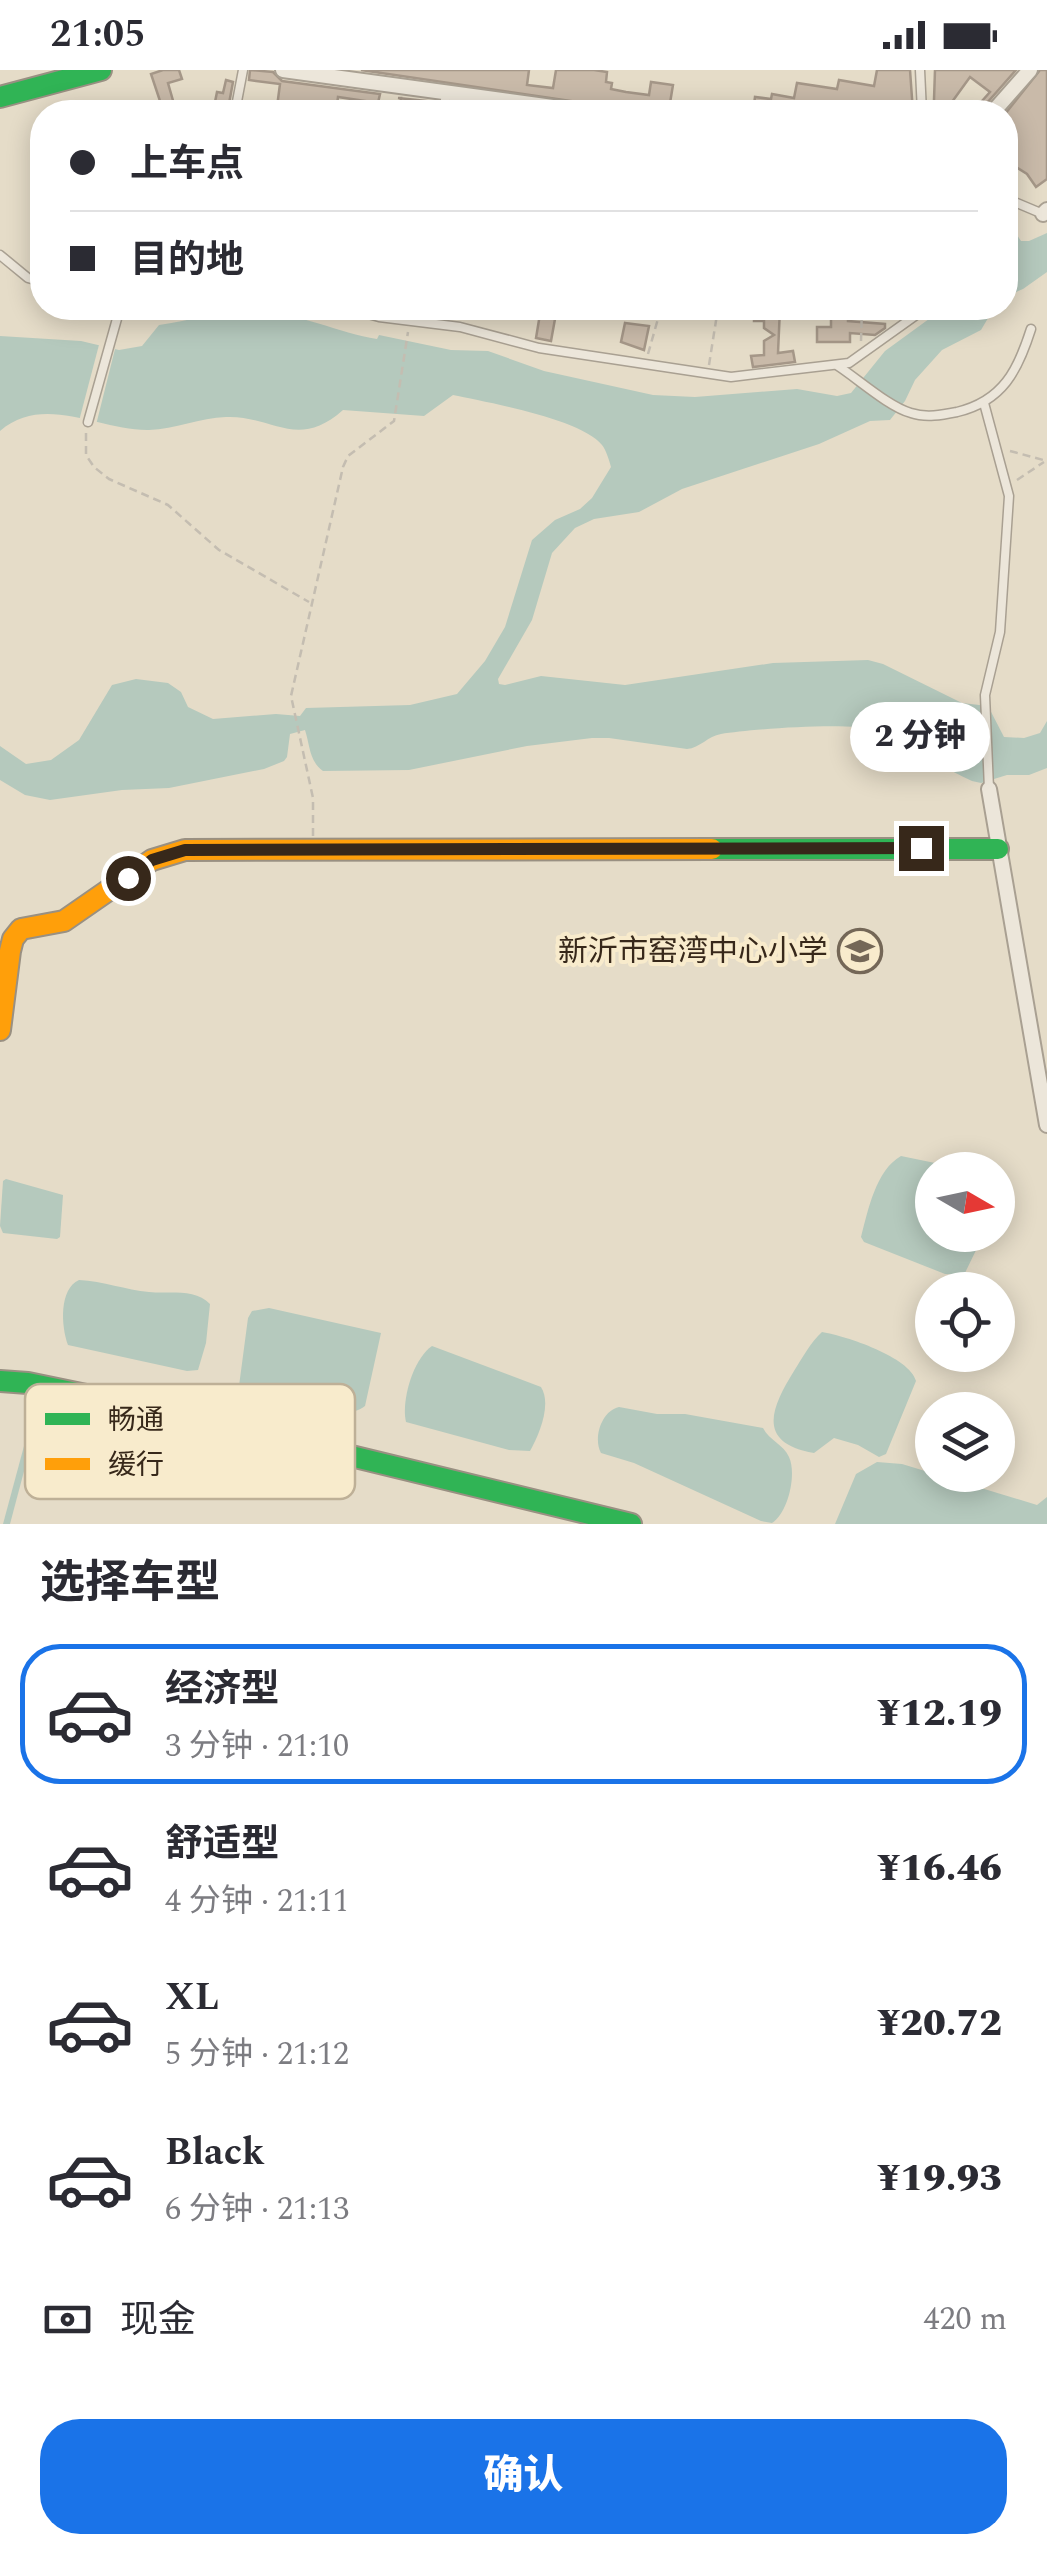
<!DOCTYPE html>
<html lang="zh">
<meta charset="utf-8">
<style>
body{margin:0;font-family:Spectral,"Noto Sans SC",serif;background:#f7f7f7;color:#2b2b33;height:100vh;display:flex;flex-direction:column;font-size:38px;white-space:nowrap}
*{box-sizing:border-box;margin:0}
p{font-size:32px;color:#7c7c81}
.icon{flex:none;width:55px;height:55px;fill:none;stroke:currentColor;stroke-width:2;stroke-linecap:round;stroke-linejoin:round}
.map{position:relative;height:1454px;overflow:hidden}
.details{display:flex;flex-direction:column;background:#fff;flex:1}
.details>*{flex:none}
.hud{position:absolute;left:30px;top:30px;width:988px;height:220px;border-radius:40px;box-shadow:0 5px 25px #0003;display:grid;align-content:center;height:220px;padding:0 40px;background:#fff}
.needle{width:65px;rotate:99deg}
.buttons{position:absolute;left:915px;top:1082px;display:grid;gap:20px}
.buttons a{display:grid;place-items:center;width:100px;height:100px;border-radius:50%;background:#fff;box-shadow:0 5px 25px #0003;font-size:50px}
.end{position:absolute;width:45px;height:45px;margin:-22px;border:12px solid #37281a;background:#fff;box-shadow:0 0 0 5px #fff}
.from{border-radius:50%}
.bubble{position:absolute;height:70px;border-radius:35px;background:#fff;box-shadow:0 5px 25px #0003;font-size:32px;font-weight:800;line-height:70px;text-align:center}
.hud b{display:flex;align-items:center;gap:35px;height:95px;font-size:38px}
.hud b+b{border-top:2px solid #e1e1e2}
.hud i{width:25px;height:25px;background:#2b2b33}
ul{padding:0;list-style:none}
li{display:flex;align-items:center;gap:30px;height:140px;margin:0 20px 15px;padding:0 20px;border:5px solid transparent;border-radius:40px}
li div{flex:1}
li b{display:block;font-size:38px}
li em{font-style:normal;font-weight:800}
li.current{border-color:#1a73e8}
li>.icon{width:90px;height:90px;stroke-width:1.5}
h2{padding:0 40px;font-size:45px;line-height:120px}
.pay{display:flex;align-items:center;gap:25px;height:110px;padding:0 40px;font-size:38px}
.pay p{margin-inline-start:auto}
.cta{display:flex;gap:20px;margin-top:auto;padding:20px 40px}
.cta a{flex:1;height:115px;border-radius:40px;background:#1a73e8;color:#fff;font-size:40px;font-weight:800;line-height:115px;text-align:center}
.status{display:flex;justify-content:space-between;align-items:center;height:70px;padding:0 50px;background:#fff;direction:ltr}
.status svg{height:28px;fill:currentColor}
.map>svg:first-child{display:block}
.water{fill:#b5c9bd}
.pier{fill:#e5dcc8}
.building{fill:#c9baa9;stroke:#a59788;stroke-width:2.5}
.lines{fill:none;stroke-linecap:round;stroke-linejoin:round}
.lane-casing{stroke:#a9a092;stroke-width:11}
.street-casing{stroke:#a9a092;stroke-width:18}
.fast-casing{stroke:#999082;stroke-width:24}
.slow-casing{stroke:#999082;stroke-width:24}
.path{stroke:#c4bdb1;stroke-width:2.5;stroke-dasharray:8 5;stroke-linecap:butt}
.lane{stroke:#ece6da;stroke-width:8}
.street{stroke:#ece6da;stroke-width:14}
.fast{stroke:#30b455;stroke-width:20}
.slow{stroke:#ff9f0a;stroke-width:20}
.route{stroke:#37281a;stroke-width:12}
.labels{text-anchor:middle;stroke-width:8;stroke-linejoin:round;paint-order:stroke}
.poi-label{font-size:30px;fill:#37281a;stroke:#f8ebcc;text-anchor:end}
.key{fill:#f8ebcc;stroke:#beb097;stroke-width:2.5}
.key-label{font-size:28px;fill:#37281a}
</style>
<div class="status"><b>21:05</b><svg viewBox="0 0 49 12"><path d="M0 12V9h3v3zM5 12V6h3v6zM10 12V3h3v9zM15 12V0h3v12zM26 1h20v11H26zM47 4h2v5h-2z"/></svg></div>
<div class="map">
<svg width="1047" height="1454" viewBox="0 0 1047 1454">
<rect width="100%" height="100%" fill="#e5dcc8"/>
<!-- water -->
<g class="water">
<polygon points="1047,163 1047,202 1023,219 1005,227 1005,181 1012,183 1012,166 1017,165 1021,171 1029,171"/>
<path d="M944,238H994L981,260L942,280L915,310L905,331L890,350L870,351L819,374L682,419L639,442L594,449L575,458L552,483L532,550L498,609L499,614L505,615L541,606L625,615L773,593L868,590L883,594L962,633L988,636L1004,667L1024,668L1040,663L1047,651V698L1029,705H1007L981,713L972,711C939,697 911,671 876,660C849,652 752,659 721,664C708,666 700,678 687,679L609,668H592L527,676L409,700L323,701C309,691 310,675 305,660L290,664L287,687L284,691L264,699L169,718L122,720L50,730L25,725L0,710V676L26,694L51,690L79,670L112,615L136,609L168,613L181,622L188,637L213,649L276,644L300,646L306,638L410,635L457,624L485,591L505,557L532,470L555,450L580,439L592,428L611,397C609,390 606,380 602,375C582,349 486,332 453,325L424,346L343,340C297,381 272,345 226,347C200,348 175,359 149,360C100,361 44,323 0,361V266L81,271L119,280L142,276L159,255C188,251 218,242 246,241C291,239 338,263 377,269L379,265L451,280L488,281L544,301L653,325L695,327L797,319L837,326L851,323L885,281Z"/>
<path d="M901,1086L969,1100H932V1165H978L979,1174L964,1205L945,1204L864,1172L861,1167C868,1140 876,1100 901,1086Z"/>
<polygon points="6,1109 63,1125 60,1167 57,1169 3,1163 0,1156 3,1111"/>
<path d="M79,1210C103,1211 126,1220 149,1222C169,1224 195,1218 210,1234L206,1273L198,1300L187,1301L68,1275C61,1256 59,1219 79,1210Z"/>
<path d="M269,1238L381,1263L365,1336C341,1355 280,1330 251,1322L239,1316L248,1248L252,1241Z"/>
<path d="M822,1262C846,1266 910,1287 916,1311L886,1384L879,1387L858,1375L834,1368L814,1383C756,1373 771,1338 794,1301C803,1287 810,1273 822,1262Z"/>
<path d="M432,1276L541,1317C552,1334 539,1365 530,1381L509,1380L406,1352C401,1331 413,1289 432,1276Z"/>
<polygon points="38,1335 40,1341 10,1454 3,1454 31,1350"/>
<path d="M619,1337L657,1344H685L763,1358C769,1370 784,1375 789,1387C797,1404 788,1443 772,1453L761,1451L634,1393L601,1383C593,1369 601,1341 619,1337Z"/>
<polygon points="877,1392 902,1394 1037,1435 1047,1427 1047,1454 835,1454 856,1404"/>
</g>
<!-- pier -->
<polygon class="pier" points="100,271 116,275 96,355 79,351"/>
<!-- building -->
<g class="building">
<polygon points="163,0 179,0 182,9 168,13 174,34 162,37 151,4"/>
<polygon points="250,0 273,2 282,11 380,24 378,33 338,27 336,42 286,42 287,38 277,37 280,14 249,10"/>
<polygon points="361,0 529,0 527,15 553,18 556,0 594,0 607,2 606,12 612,13 611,19 626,22 649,25 651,12 673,15 670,33 698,36 697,42 611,37"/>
<polygon points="877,0 910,0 913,42 753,42 755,27 771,29 772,24 794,28 797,13 837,19 839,10 874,16"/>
<polygon points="935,0 1016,0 986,34 982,31 990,22 970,7 949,36 956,42 938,40 934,30"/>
<polygon points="1040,0 1047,0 1047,109 1036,117 1027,104 1005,90 1005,44"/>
<polygon points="226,10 233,12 228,39 225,38 224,42 213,42 217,22 223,23"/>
<polygon points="398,28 437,32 436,42 399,42 401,28"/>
<polygon points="452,34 514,42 463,39 462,42 451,42"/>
<polygon points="541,238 557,238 551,271 536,268"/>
<polygon points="754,238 780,238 778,283 793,281 795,292 753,297 751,286 764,285 764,271 774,265 764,258 764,251 754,251"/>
<polygon points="831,238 848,238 848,251 885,254 885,258 875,265 850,263 850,272 817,272 817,257 831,257"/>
<polygon points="625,253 649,256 644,280 621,272"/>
</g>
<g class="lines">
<defs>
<g id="lane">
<polyline points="920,0 922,42"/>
<polyline points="235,42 243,0"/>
<polyline points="443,42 446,24"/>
<polyline points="1005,128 1043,144"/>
<polyline points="0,185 28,208 42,212"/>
<polyline points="346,238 379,247 460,257 539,278 731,307 849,293 926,238"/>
<path d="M838,296C858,309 889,337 911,343C926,348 942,345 957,342C1003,331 1018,300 1031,259"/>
<polyline points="984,333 1009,426 1000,562 985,625 989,719"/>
<polyline points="88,352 120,238"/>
</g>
<g id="street">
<polyline points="283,0 589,42"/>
<polyline points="993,42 1030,0"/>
<polyline points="1043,144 1047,140"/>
<polyline points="989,719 1047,1055"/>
</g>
<g id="fast">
<polyline points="0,27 101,0"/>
<polyline points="712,779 998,779"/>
<polyline points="0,1311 28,1313 178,1344 631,1454"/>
</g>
<polyline id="slow" points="0,960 10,881 13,869 21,859 64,851 152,790 185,780 712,779"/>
</defs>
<!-- lane casing -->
<use href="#lane" class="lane-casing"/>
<!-- street casing -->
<use href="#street" class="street-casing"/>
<!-- fast casing -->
<use href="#fast" class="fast-casing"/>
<!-- slow casing -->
<use href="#slow" class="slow-casing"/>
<!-- path -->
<g class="path">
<polyline points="861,271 862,238"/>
<polyline points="648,284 661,238"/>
<polyline points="709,295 718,238"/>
<polyline points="86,363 86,385 94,397 109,409 168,435 219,480 309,532"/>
<polyline points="1010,381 1047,391"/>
<polyline points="1017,410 1044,392"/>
<polyline points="313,766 313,728 291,626 343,397 348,386 394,351 408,262"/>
</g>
<!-- lane -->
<use href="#lane" class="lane"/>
<!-- street -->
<use href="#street" class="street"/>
<!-- fast -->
<use href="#fast" class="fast"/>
<!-- slow -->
<use href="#slow" class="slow"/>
</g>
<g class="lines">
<!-- route -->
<polyline class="route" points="128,808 152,790 185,780 921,778"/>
</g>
<!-- icons -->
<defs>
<symbol id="school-ring" viewBox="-11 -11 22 22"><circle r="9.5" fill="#f8ebcc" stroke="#746757" stroke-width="1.5"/><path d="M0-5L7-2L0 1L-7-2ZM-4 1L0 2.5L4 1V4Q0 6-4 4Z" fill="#746757"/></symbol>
</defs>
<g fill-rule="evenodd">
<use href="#school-ring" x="835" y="856" width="50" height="50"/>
</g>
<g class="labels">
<!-- poi labels -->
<g class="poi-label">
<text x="828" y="891">新沂市窑湾中心小学</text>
</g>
</g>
<!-- legend -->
<rect x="25" y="1314" width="330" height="115" rx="15" class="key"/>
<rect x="45" y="1343" width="45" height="12" fill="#30b455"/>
<rect x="45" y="1388" width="45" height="12" fill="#ff9f0a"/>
<g class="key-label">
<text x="108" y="1359">畅通</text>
<text x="108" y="1404">缓行</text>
</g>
</svg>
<div class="buttons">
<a><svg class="needle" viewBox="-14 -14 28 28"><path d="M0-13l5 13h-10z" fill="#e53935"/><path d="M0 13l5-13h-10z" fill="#7c7c81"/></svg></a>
<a><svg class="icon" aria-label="locate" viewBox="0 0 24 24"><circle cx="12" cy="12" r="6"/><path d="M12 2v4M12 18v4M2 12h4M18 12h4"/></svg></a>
<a><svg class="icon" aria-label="layers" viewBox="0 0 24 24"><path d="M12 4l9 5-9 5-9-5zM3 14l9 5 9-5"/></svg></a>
</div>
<i class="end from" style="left:128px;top:808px"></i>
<i class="end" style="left:921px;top:778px"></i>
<div class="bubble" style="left:850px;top:632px;width:140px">2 分钟</div>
<div class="hud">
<b><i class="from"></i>上车点</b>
<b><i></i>目的地</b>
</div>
</div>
<section class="details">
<h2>选择车型</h2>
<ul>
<li class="current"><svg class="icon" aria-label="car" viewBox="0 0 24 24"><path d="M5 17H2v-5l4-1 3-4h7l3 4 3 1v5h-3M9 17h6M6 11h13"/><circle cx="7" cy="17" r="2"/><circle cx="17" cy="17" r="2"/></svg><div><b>经济型</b><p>3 分钟 · 21:10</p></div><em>¥12.19</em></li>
<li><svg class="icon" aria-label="car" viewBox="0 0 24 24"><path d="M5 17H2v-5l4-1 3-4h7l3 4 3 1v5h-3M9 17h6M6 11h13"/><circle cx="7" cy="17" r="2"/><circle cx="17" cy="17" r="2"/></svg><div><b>舒适型</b><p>4 分钟 · 21:11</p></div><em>¥16.46</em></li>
<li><svg class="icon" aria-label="car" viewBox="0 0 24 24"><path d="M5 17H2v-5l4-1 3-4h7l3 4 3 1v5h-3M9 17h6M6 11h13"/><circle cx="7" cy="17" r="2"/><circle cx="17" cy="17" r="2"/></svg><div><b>XL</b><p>5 分钟 · 21:12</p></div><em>¥20.72</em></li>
<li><svg class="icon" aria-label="car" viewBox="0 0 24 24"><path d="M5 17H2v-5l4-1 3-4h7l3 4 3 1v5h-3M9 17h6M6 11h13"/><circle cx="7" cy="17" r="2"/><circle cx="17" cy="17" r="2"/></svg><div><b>Black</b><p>6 分钟 · 21:13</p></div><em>¥19.93</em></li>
</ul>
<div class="pay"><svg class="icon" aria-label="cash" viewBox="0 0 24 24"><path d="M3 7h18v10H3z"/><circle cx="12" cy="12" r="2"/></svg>现金<p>420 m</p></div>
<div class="cta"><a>确认</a></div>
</section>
